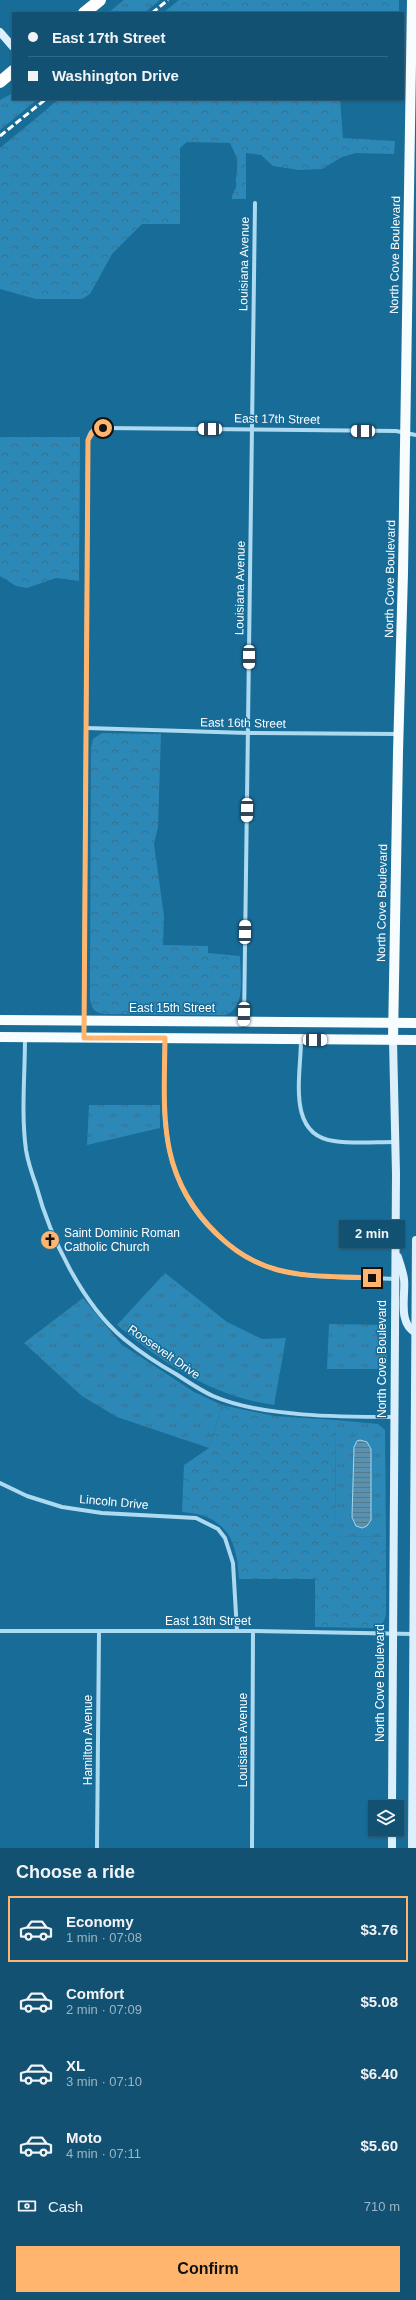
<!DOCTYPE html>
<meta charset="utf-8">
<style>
body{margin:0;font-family:Helvetica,sans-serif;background:#1f5b7a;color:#f1f3f6;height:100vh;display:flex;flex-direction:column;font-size:15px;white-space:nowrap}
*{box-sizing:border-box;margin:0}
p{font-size:13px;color:#9cb5c4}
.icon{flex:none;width:22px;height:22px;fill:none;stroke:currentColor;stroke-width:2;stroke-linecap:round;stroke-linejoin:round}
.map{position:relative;height:1848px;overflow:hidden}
.side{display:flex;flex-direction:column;background:#125172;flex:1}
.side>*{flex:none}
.top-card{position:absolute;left:12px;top:12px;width:392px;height:88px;border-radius:0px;box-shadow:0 1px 3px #0004,0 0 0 1px #316884;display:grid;align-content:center;height:88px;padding:0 16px;background:#125172}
.fabs{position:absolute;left:368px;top:1800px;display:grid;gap:8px}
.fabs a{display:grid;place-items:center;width:36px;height:36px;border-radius:0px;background:#125172;box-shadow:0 1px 3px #0004,0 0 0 1px #316884;font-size:20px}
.end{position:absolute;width:18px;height:18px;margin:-9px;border:5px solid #ffb56d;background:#111;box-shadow:0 0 0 2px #111}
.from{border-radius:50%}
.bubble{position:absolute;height:28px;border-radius:0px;background:#125172;box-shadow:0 1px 3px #0004,0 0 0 1px #316884;font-size:13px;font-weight:700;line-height:28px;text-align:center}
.car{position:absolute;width:12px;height:24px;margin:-12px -6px;border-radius:5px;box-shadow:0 0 3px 1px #0007;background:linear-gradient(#fff 24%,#345 0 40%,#fff 0 76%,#345 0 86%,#fff 0)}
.top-card b{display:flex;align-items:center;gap:14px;height:38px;font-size:15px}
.top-card b+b{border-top:1px solid #316884}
.top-card i{width:10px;height:10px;background:#f1f3f6}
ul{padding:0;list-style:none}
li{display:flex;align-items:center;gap:12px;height:66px;margin:0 8px 6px;padding:0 8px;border:2px solid transparent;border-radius:0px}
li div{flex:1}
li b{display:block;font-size:15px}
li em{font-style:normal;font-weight:700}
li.active{border-color:#ffb56d}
li>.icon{width:36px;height:36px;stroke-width:1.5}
h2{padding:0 16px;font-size:18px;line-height:48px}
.pay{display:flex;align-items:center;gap:10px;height:44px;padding:0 16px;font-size:15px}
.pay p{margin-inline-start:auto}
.button{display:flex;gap:8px;margin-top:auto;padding:8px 16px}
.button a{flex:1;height:46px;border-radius:0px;background:#ffb56d;color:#111;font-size:16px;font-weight:700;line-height:46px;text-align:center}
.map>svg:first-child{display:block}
.grass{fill:url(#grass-tufts)}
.forest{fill:url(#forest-crowns)}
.water{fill:url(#water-rules);stroke:#9fd8f3}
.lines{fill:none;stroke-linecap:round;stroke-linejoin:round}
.street{stroke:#addaf1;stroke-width:4}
.secondary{stroke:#dbf0fc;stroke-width:8}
.primary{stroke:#f7fcff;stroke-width:10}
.highway{stroke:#fff;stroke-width:12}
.rail{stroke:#fff;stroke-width:3;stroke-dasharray:7 3;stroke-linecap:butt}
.route{stroke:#ffb56d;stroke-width:5}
.labels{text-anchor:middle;stroke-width:3;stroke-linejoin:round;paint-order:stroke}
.street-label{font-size:12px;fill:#fff;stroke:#186c98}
.poi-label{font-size:12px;fill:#fff;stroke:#186c98;text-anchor:start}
</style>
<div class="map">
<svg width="416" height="1848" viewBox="0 0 416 1848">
<defs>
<pattern id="grass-tufts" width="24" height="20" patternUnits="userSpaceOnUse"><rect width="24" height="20" fill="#2c88b6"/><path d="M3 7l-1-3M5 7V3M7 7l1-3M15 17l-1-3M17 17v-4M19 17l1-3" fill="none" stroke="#39708c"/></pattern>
<pattern id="forest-crowns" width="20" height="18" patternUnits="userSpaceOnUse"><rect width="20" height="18" fill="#2c88b6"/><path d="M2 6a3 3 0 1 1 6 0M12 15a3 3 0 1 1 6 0" fill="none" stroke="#39708c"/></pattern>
<pattern id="water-rules" width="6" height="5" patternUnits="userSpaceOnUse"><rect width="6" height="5" fill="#5a91af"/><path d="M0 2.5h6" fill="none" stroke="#55798c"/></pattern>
</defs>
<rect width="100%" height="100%" fill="#186c98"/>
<!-- grass -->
<g class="grass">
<polygon points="124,0 160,0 144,13 108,13"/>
<polygon points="13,93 13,99 38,99 0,130 0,100"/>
<polygon points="89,1105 160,1105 160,1128 87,1145"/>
<path d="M165,1273L227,1322L262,1339L286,1338L274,1405C211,1396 165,1364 117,1325Z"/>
<polygon points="83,1298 121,1344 194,1392 222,1405 209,1448 117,1417 82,1396 24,1343"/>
<polygon points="329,1324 387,1325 387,1369 327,1369"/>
<polygon points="336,1420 378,1424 385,1430 386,1537 335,1536"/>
</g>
<!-- forest -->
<g class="forest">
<polygon points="179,0 399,0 399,13 163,13"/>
<path d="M59,99H340L343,138L395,141L394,154L356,153L342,157L322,169L299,170L273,166L261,155L246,153V199H232C232,193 234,192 236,187C237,184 235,180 236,177C239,160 237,158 230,143L187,142L180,148V224H142L112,254L90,294L82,299H36L0,289V148Z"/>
<polygon points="0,437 80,437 79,581 56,578 27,588 16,586 0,576"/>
<path d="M102,733L161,734L158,827L154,844L164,916L163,945L208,946V953L240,956C240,973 247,1009 225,1015L105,1014C94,1013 91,1008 90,998L91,748L93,739Z"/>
<path d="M222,1405L274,1416L336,1420L335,1536L386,1537V1614C385,1622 381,1626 372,1628L315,1627V1579H239C237,1538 225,1515 182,1512L184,1465L209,1448Z"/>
</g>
<!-- water -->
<polygon class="water" points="360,1440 367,1442 371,1449 371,1520 367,1526 362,1528 356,1526 352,1517 354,1447 357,1441"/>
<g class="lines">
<!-- street -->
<g class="street">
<polyline points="87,728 248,733 398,734"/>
<path d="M84,1020L88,440C90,431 94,428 103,428L396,431L416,435"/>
<polyline points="244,1022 255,203"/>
<path d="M25,1038C25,1075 21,1113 26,1150C28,1162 32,1174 36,1185C50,1237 82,1304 124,1339C140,1352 158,1364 176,1374C188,1382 200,1390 213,1396C261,1417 342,1417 394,1417"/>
<path d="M165,1040C163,1112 158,1179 216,1234C234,1250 254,1264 278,1270C314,1279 359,1277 396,1279"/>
<path d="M301,1040C301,1075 286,1135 334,1141C353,1144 375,1142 395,1142"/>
<polyline points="0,1483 27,1496 62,1507 102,1513 196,1518 218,1529 225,1538 233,1563 237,1631"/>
<polyline points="0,1631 253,1631 414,1634"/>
<polyline points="97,1848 99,1631"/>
<polyline points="252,1848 253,1631"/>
</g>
<!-- secondary -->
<g class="secondary">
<polyline points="0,32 13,47"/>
<path d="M398,1257C400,1264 403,1272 404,1279C406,1295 397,1323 416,1333"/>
<polyline points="392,1807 396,1174 393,1040"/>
<polyline points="392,1848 392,1829"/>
<polyline points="412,1848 416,1240"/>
</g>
<!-- primary -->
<g class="primary">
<polyline points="0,1020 416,1023"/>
<polyline points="0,1037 416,1040"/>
<polyline points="393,1040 398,752 403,573 412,0"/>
</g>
<!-- highway -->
<g class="highway">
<polyline points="84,13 100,0"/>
<polyline points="0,82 13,71"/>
</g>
<!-- rail -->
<g class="rail">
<polyline points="152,13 168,0"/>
<polyline points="0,136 46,99"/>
</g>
</g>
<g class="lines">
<!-- route -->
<path class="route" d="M103,428L94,430L88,440L84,1038H165C164,1117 157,1176 218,1235C235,1252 255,1264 278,1270C308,1278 341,1276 372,1278"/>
</g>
<!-- icons -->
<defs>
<symbol id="church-disc" viewBox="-11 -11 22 22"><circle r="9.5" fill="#ffb56d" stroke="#186c98"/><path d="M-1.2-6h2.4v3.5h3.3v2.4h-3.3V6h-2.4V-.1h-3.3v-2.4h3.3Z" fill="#111"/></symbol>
</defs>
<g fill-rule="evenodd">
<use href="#church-disc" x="39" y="1229" width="22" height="22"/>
</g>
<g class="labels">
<!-- street labels -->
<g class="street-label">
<text transform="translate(395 255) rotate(-89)" y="4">North Cove Boulevard</text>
<text transform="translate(244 264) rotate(-89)" y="4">Louisiana Avenue</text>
<text transform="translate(277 419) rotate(1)" y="4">East 17th Street</text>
<text transform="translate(390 579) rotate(-89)" y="4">North Cove Boulevard</text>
<text transform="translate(240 588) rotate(-89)" y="4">Louisiana Avenue</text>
<text transform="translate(243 723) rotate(1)" y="4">East 16th Street</text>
<text transform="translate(382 903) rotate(-89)" y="4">North Cove Boulevard</text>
<text x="172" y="1012">East 15th Street</text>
<text transform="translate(164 1352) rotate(35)" y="4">Roosevelt Drive</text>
<text transform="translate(382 1359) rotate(-90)" y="4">North Cove Boulevard</text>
<text transform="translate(114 1502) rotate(5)" y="4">Lincoln Drive</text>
<text x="208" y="1625">East 13th Street</text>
<text transform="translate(380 1683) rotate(-90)" y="4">North Cove Boulevard</text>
<text transform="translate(88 1740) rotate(-90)" y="4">Hamilton Avenue</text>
<text transform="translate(243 1740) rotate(-90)" y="4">Louisiana Avenue</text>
</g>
<!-- poi labels -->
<g class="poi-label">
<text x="64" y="1237">Saint Dominic Roman<tspan x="64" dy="14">Catholic Church</tspan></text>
</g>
</g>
</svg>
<div class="fabs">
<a><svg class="icon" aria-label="layers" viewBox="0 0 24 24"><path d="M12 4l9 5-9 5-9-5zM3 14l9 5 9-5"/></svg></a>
</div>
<i class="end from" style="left:103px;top:428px"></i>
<i class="end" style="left:372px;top:1278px"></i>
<div class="bubble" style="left:339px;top:1220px;width:66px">2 min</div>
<i class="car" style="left:210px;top:429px;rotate:270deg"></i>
<i class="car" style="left:363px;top:431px;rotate:271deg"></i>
<i class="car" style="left:249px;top:657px;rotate:180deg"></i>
<i class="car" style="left:247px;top:810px;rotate:181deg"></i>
<i class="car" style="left:245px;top:932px;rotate:1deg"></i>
<i class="car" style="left:244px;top:1014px;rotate:181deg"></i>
<i class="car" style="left:315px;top:1040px;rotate:90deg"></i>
<div class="top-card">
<b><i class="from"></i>East 17th Street</b>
<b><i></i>Washington Drive</b>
</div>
</div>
<section class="side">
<h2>Choose a ride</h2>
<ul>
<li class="active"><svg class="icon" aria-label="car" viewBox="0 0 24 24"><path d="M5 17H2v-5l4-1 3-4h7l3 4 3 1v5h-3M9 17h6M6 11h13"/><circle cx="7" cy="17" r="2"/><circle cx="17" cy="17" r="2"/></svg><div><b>Economy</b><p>1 min · 07:08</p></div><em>$3.76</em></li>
<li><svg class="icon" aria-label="car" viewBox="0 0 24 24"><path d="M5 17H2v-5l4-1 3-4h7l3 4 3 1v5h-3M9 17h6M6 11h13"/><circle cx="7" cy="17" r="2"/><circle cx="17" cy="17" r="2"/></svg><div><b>Comfort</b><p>2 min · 07:09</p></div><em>$5.08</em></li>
<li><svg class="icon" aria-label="car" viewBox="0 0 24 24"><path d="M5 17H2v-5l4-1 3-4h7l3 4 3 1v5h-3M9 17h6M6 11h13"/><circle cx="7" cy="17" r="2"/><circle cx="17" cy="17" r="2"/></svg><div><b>XL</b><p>3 min · 07:10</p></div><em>$6.40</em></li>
<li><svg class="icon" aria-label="car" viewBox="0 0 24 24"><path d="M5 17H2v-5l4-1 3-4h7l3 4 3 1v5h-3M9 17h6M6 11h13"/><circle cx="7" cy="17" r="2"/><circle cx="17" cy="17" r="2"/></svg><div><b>Moto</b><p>4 min · 07:11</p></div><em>$5.60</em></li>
</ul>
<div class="pay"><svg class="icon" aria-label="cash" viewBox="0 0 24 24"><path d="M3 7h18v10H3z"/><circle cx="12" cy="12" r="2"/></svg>Cash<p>710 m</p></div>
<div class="button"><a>Confirm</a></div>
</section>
